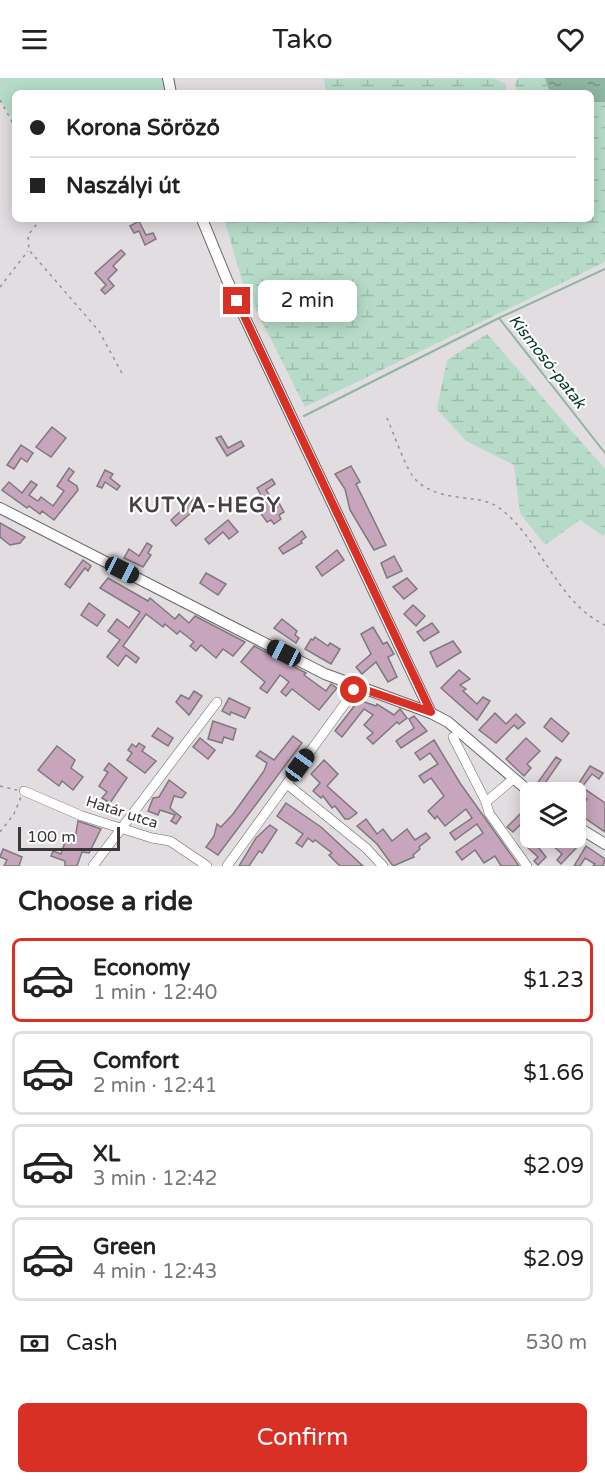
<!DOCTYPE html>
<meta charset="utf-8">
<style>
body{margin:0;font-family:"Varela Round",sans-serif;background:#f6f6f6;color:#222;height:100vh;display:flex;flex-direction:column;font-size:22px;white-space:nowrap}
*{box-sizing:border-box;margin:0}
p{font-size:20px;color:#767676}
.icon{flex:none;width:33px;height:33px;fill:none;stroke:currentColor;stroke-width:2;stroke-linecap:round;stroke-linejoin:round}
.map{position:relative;height:788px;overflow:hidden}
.panel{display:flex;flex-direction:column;background:#fff;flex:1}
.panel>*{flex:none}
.banner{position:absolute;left:12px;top:12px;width:582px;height:132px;border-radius:9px;box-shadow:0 3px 15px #0003;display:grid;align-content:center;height:132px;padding:0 18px;background:#fff}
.fabs{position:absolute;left:520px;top:704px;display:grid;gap:12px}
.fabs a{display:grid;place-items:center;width:66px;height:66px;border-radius:9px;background:#fff;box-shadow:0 3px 15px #0003;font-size:30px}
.scale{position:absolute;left:18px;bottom:15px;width:102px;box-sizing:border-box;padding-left:6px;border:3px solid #393738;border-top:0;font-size:16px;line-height:21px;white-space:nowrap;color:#393738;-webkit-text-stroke:4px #fff;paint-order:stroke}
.end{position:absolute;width:27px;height:27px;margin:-14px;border:8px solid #d93025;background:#fff;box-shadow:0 0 0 3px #fff}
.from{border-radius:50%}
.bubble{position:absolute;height:42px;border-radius:9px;background:#fff;box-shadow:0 3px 15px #0003;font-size:20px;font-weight:600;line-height:42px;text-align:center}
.car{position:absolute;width:18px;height:36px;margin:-18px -9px;border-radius:8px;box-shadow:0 0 4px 2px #0007;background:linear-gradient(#222 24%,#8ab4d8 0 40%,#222 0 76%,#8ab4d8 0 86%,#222 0)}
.banner b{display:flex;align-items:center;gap:21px;height:57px;font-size:22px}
.banner b+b{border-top:2px solid #e0e0e0}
.banner i{width:15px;height:15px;background:#222}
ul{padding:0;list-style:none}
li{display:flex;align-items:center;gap:18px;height:84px;margin:0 12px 9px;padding:0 6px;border:3px solid #e0e0e0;border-radius:9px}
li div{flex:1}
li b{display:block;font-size:22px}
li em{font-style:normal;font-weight:600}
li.current{border-color:#d93025}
li>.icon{width:54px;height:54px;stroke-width:1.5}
h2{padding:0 18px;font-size:27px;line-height:72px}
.pay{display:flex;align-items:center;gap:15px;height:66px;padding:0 18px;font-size:22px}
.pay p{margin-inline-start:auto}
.action{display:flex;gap:12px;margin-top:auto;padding:12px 18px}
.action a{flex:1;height:69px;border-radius:9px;background:#d93025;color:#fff;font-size:24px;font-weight:600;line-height:69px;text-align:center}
header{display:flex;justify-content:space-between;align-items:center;height:78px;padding:0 18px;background:#fff;font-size:27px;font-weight:600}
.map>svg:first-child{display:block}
.wetland{fill:url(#wetland-marsh)}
.garden{fill:#b6dcc9}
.water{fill:url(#water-ripples)}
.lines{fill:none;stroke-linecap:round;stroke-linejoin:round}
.stream{stroke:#8eb6a2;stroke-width:2}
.building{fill:#c7a5bd;stroke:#7e797c;stroke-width:1.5}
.minor-casing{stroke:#6b6669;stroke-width:10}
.major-casing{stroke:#6b6669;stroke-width:12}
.path{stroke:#969294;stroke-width:1.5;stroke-dasharray:3 4.5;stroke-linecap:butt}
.minor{stroke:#fff;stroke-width:9}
.major{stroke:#fff;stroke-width:10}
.route{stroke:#d93025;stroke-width:8}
.labels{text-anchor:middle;stroke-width:4.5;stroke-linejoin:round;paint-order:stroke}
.street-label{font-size:15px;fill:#393738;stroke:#fff}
.water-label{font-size:16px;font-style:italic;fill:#033b27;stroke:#fff}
.district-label{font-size:21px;font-weight:bold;letter-spacing:1.5px;fill:#454143;stroke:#fff}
</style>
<header><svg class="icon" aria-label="menu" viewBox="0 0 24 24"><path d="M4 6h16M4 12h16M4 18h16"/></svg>Tako<svg class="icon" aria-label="heart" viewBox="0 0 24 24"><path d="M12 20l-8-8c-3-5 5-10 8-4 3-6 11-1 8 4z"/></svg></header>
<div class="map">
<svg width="605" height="788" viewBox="0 0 605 788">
<defs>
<pattern id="wetland-marsh" width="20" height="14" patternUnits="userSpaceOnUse" patternTransform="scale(1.5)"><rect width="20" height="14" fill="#b6dcc9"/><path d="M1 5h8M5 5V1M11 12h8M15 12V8" fill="none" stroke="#9dbdad"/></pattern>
<pattern id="water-ripples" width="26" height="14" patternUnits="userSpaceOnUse" patternTransform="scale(1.5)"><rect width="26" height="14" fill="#8eb6a2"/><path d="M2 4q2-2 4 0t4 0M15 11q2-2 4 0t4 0" fill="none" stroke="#759585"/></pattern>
</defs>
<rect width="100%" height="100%" fill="#e2dde0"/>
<!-- wetland -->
<g class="wetland">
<polygon points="493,0 506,6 506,15 326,15 324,1"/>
<polygon points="518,0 545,0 550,15 517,15 515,6"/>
<polygon points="591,24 605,24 605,184 305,329 243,206 224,141 591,141"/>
<polygon points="487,256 605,391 605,455 603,458 580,442 545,467 520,435 514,387 466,363 437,331 447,282"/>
</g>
<!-- garden -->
<polygon class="garden" points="0,0 162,0 165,15 15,15 15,44 0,22"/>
<!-- water -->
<polygon class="water" points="545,0 605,0 605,24 591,24 591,15 550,15"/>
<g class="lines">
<!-- stream -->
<g class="stream">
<polyline points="605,191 499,240 605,375"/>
<polyline points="304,338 499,240"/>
</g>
</g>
<!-- building -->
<g class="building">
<polygon points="139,143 146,157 153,155 156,161 145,167 139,153 134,155 130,148"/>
<polygon points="121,172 125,176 113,188 117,192 108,201 114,208 105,216 101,212 106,207 95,195"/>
<polygon points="52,349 66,360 51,379 36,369"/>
<polygon points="221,358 228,370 241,363 244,368 227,378 216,360"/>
<polygon points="21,367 33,375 27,384 21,380 14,391 7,387"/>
<polygon points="351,388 360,404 356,406 386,467 374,472 350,432 345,411 335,396"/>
<polygon points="69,390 74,394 68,402 77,408 78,412 54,442 42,433 40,436 29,428 27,430 2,412 9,404 22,415 31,403 37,407 29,417 38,423 41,419 53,428 64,413 57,408"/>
<polygon points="105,392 113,396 110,400 120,408 117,412 105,404 102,410 97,408"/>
<polygon points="272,401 275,406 266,412 276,427 279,425 284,434 279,437 281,441 274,446 271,442 267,444 257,430 262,427 258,421 262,419 257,410"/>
<polygon points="196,419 202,425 176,448 171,442"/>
<polygon points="228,442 238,454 229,461 223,454 209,466 205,461"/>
<polygon points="0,445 25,459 20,465 10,467 0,459"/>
<polygon points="302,453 306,459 301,463 302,465 283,476 279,470"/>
<polygon points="147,465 152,468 148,475 151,477 143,489 124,480 129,471 139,478"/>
<polygon points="337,472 344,482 322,498 316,489"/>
<polygon points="394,478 402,493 387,500 381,485"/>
<polygon points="83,482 91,488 88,493 85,490 70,510 65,506"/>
<polygon points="206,495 226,506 218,517 200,505"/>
<polygon points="108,500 148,523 150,520 175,541 179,536 189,545 195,538 245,564 233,578 223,571 216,580 201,567 196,573 190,568 194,564 180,553 177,556 165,546 163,549 146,536 123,568 139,580 136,585 126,577 118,588 107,579 120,562 108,553 117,541 129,550 140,534 100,510"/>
<polygon points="407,500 417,511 404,521 393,509"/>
<polygon points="89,525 105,537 97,548 81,537"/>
<polygon points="413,527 425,538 416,548 404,536"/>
<polygon points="282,541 297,553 295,557 299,560 296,565 274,550"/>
<polygon points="432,545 439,554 424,563 417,554"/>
<polygon points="373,549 383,566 387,564 394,576 388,579 397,599 388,604 376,584 362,596 356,589 371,576 361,556"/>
<polygon points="315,559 328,568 330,565 340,571 331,586 305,571 311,561 313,562"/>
<polygon points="453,563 461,574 437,589 430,574"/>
<polygon points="254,568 306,595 304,597 326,613 331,606 337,610 319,632 292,611 286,618 281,614 289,604 280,597 267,615 260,610 265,604 241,584"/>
<polygon points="459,592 470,601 460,607 466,611 463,613 477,626 483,619 490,623 477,642 441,610"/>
<polygon points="194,613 202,618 189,637 176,624 181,617 189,621"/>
<polygon points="229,620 250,630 245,640 231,634 230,637 222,633"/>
<polygon points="359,622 376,628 377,626 394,637 400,631 407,640 399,646 397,644 373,666 367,660 373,655 364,647 373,637 364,631 342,659 335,653"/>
<polygon points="495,635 506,646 516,636 525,645 518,651 514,647 496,665 479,652"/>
<polygon points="414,638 427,653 401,670 396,663 414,650 409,641"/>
<polygon points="551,640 569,655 562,664 544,649"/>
<polygon points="213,643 236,651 233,662 224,659 222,665 208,661"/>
<polygon points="158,650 173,660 168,668 152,658"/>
<polygon points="293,658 302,665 218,777 206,769 214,758 217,746 221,749 233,736 264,693 267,685 256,678 260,673 274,682"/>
<polygon points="200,660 215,672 208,681 193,669"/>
<polygon points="526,660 540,673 527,686 531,690 524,698 506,681"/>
<polygon points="434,662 460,705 519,788 501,788 495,778 484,785 475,772 462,782 456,774 483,755 477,746 455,762 450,755 472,740 466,731 445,748 437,738 435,741 428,733 444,718 431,700 424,705 419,698 438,686 430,675 420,682 415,675"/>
<polygon points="139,665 145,669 142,673 156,683 145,695 127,682 132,675 128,672 132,666 136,669"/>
<polygon points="57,668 75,682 71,690 83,699 73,712 62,703 59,708 38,692"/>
<polygon points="556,679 561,682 541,711 536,707"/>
<polygon points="324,682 338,696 327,708 357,735 349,741 345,741 335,728 332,730 323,718 321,720 313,713 320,705 311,696"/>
<polygon points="109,685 127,700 110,725 102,720 107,714 99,708 108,694 104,692"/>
<polygon points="590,688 603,695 599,701 592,696 582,709 605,725 605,754 579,736 587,721 576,714 555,714 561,705 574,713"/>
<polygon points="169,702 186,715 182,720 174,718 170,730 181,739 176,746 171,743 175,737 160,732 158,737 148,733 153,720 159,719"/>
<polygon points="286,725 321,749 363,788 340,788 329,777 332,775 315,762 313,764 308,760 302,769 296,765 303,756 277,738"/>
<polygon points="531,725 531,751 524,743 513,754 507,749"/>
<polygon points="366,741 377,756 383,751 392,763 407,751 415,762 426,755 430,760 419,769 420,771 413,777 414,779 393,788 377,766 357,748"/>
<polygon points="78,743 101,751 89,775 82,774 77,788 65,788 65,783 51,778 53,773 61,776 67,758 75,761"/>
<polygon points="270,747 277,752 262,775 259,773 249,788 239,788 256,760"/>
<polygon points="531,759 540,759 535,765 546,779 538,787 534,783 538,779 525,767"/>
<polygon points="555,759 573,759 580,766 561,786 557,782 562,776 550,765"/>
<polygon points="586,768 605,781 603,788 593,788 595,786 585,780 580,788 574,788"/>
<polygon points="3,771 22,779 19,788 4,788 7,782 0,779"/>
</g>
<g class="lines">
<defs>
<g id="minor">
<polyline points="453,659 486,724"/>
<polyline points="513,701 486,724 489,735 527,788"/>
<polyline points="287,706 366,770 383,788"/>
<polyline points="24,713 82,738 152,760 170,763 207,788"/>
<polyline points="93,788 217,624"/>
<polyline points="227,788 357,609"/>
</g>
<g id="major">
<polyline points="168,0 171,15"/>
<polyline points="202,141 227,202 431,635"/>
<polyline points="0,430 325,596 431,635 448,644 531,715"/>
<polyline points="576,748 605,766"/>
</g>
</defs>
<!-- minor casing -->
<use href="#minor" class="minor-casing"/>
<!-- major casing -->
<use href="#major" class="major-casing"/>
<!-- path -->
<g class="path">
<polyline points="0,22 15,49"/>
<polyline points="41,141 28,157 29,172 99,253 124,299"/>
<polyline points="0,209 28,173"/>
<path d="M387,340C393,353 407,395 416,402C441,426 478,415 498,429C541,460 556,524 605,547"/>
<polyline points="0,708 17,712"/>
<polyline points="0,754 14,736 21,719"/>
</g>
<!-- minor -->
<use href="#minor" class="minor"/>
<!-- major -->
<use href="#major" class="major"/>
</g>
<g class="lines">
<!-- route -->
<polyline class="route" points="237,223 431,634 357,609 354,612"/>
</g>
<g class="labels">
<!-- street labels -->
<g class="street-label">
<text transform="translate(122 734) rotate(18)" y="5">Határ utca</text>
</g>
<!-- water labels -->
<g class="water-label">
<text transform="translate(548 283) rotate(52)" y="6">Kismosó-patak</text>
</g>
<!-- district labels -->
<g class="district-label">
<text x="205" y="434">KUTYA-HEGY</text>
</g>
</g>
</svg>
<div class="fabs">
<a><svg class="icon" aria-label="layers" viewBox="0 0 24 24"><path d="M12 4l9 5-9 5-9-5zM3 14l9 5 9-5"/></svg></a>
</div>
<div class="scale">100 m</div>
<i class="end from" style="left:354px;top:612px"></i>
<i class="end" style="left:237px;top:223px"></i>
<div class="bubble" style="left:258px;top:202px;width:99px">2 min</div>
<i class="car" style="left:122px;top:492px;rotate:117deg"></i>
<i class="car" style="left:284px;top:575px;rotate:297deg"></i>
<i class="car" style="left:300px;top:687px;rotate:36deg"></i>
<div class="banner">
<b><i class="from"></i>Korona Söröző</b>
<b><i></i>Naszályi út</b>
</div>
</div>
<section class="panel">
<h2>Choose a ride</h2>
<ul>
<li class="current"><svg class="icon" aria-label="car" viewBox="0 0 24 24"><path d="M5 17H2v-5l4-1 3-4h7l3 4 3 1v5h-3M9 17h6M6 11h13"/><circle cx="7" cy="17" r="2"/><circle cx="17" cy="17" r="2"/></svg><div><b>Economy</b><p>1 min · 12:40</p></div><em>$1.23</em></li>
<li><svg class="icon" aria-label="car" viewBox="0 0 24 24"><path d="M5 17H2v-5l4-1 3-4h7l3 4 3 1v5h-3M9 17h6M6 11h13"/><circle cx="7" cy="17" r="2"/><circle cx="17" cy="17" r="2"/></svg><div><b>Comfort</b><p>2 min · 12:41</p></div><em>$1.66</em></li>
<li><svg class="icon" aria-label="car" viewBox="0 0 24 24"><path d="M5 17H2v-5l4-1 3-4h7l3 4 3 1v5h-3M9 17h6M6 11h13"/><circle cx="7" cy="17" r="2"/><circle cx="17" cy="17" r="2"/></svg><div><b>XL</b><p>3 min · 12:42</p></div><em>$2.09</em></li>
<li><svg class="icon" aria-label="car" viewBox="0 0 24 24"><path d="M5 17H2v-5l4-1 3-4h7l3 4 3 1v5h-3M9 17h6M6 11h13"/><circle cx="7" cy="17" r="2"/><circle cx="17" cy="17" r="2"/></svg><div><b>Green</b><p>4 min · 12:43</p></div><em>$2.09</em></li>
</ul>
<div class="pay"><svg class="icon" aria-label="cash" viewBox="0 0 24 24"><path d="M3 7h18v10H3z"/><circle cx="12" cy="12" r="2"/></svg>Cash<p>530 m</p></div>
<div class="action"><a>Confirm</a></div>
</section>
